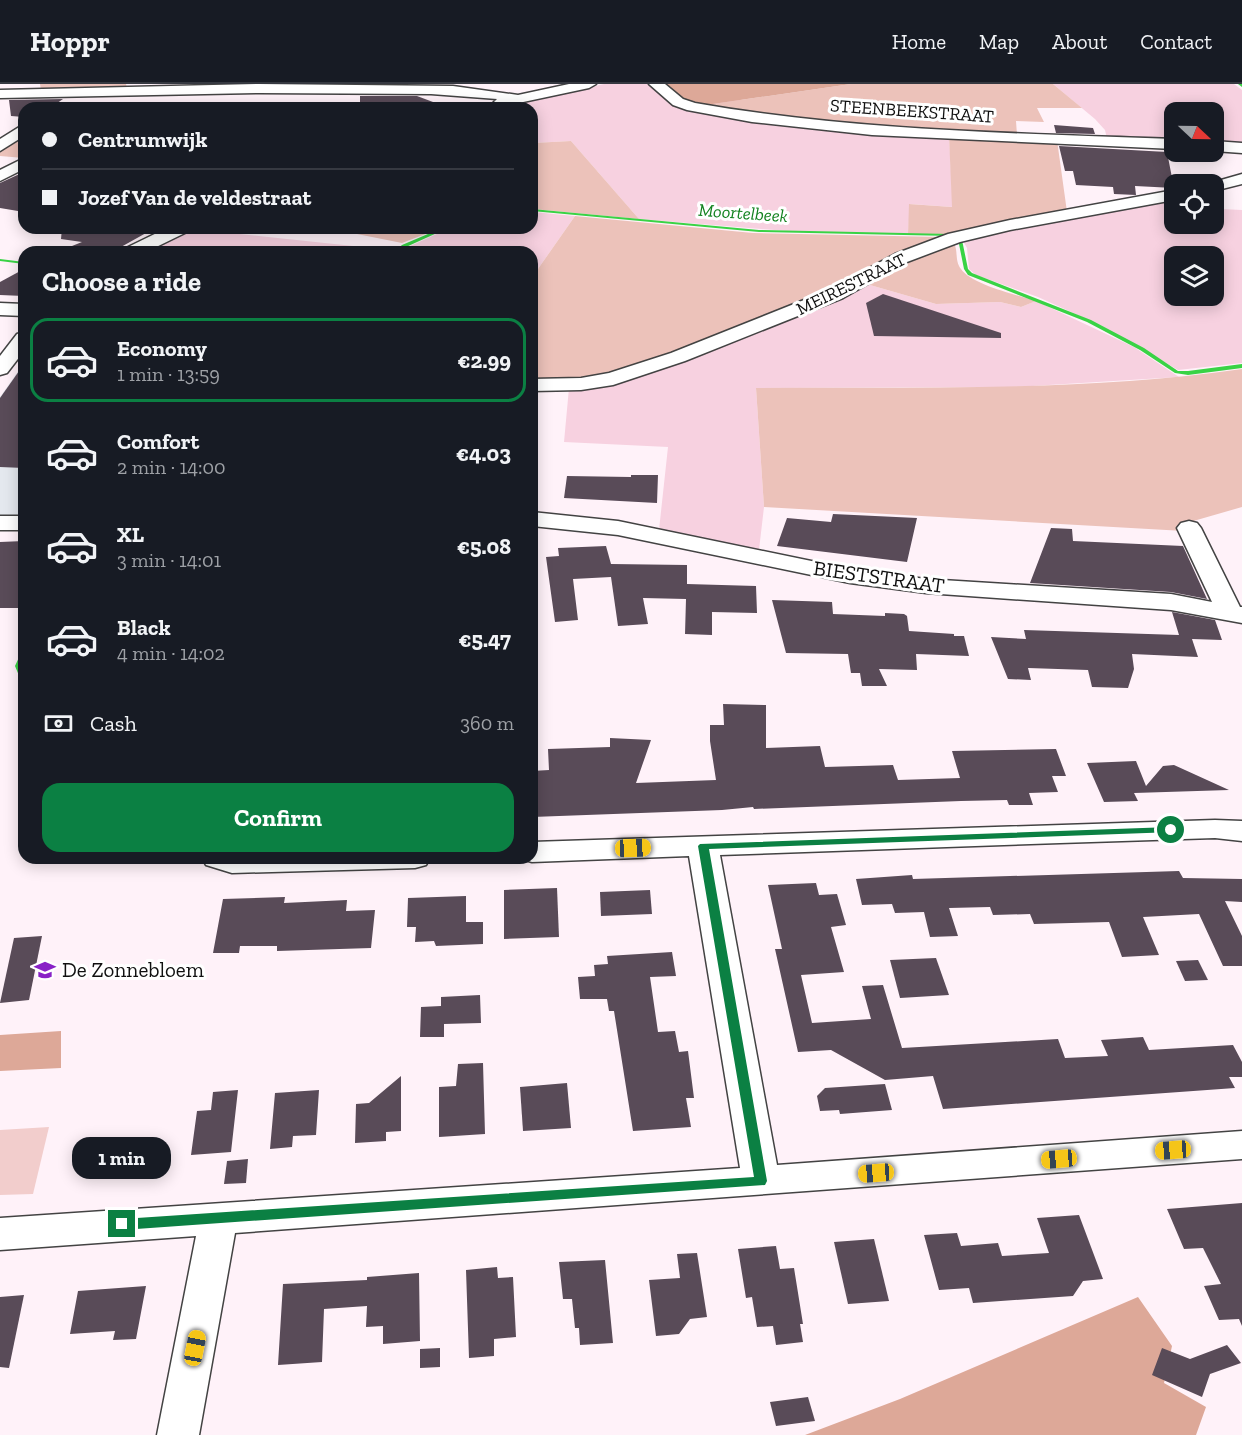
<!DOCTYPE html>
<meta charset="utf-8">
<style>
body{margin:0;font-family:"Zilla Slab",serif;background:#242831;color:#f1f3f6;height:100vh;display:flex;flex-direction:column;font-size:22px;white-space:nowrap}
*{box-sizing:border-box;margin:0}
p{font-size:20px;color:#9ea1a6}
.icon{flex:none;width:33px;height:33px;fill:none;stroke:currentColor;stroke-width:2;stroke-linecap:round;stroke-linejoin:round}
.map{position:relative;flex:1;overflow:hidden}
.panel{position:absolute;left:18px;top:162px;width:520px;height:618px;display:flex;flex-direction:column;background:#171b24;border-radius:18px;box-shadow:0 3px 15px #0003}
.panel>*{flex:none}
.guide{position:absolute;left:18px;top:18px;width:520px;height:132px;border-radius:18px;box-shadow:0 3px 15px #0003;display:grid;align-content:center;height:132px;padding:0 24px;background:#171b24}
.needle{width:39px;rotate:112deg}
.fabs{position:absolute;left:1164px;top:18px;display:grid;gap:12px}
.fabs a{display:grid;place-items:center;width:60px;height:60px;border-radius:12px;background:#171b24;box-shadow:0 3px 15px #0003;font-size:30px}
.end{position:absolute;width:27px;height:27px;margin:-14px;border:8px solid #0b8043;background:#fff;box-shadow:0 0 0 3px #fff}
.from{border-radius:50%}
.bubble{position:absolute;height:42px;border-radius:18px;background:#171b24;box-shadow:0 3px 15px #0003;font-size:20px;font-weight:700;line-height:42px;text-align:center}
.car{position:absolute;width:18px;height:36px;margin:-18px -9px;border-radius:8px;box-shadow:0 0 4px 2px #0007;background:linear-gradient(#f5c518 24%,#345 0 40%,#f5c518 0 76%,#345 0 86%,#f5c518 0)}
.guide b{display:flex;align-items:center;gap:21px;height:57px;font-size:22px}
.guide b+b{border-top:2px solid #363941}
.guide i{width:15px;height:15px;background:#f1f3f6}
ul{padding:0;list-style:none}
li{display:flex;align-items:center;gap:18px;height:84px;margin:0 12px 9px;padding:0 12px;border:3px solid transparent;border-radius:18px}
li div{flex:1}
li b{display:block;font-size:22px}
li em{font-style:normal;font-weight:700}
li.selected{border-color:#0b8043}
li>.icon{width:54px;height:54px;stroke-width:1.5}
h2{padding:0 24px;font-size:27px;line-height:72px}
.pay{display:flex;align-items:center;gap:15px;height:66px;padding:0 24px;font-size:22px}
.pay p{margin-inline-start:auto}
.primary-button{display:flex;gap:12px;margin-top:auto;padding:12px 24px}
.primary-button a{flex:1;height:69px;border-radius:18px;background:#0b8043;color:#fff;font-size:24px;font-weight:700;line-height:69px;text-align:center}
header{display:flex;align-items:center;gap:36px;box-sizing:border-box;height:84px;padding:0 30px;background:#171b24;border-bottom:2px solid #363941}
header strong{font-size:28px}
nav{display:flex;gap:33px;margin-inline-start:auto;font-size:21px}
.map>svg:first-child{display:block}
.industrial{fill:#e4e8ee}
.farmland{fill:#f7d1e0;fill-rule:evenodd}
.green{fill:#ecc2ba}
.forest{fill:#dda898}
.pitch{fill:#f2cdcc}
.lines{fill:none;stroke-linecap:round;stroke-linejoin:round}
.stream{fill:#39d345;fill-rule:evenodd}
.building{fill:#594b58}
.minor-casing{stroke:#434343;stroke-width:3}
.minor{fill:#fff;fill-rule:evenodd}
.route{fill:#0b8043}
.labels{text-anchor:middle;stroke-width:6;stroke-linejoin:round;paint-order:stroke}
.far-street-label{font-size:18px;fill:#101010;stroke:#fff}
.far-water-label{font-size:18px;font-style:italic;fill:#12821f;stroke:#fff}
.street-label{font-size:21px;fill:#101010;stroke:#fff}
.poi-label{font-size:21px;fill:#101010;stroke:#fff;text-anchor:start}
</style>
<header>
<strong>Hoppr</strong>
<nav><a>Home</a><a>Map</a><a>About</a><a>Contact</a></nav>
</header>
<div class="map">
<svg width="1242" height="1351" viewBox="0 0 1242 1351">
<rect width="100%" height="100%" fill="#fff2f9"/>
<!-- industrial -->
<polygon class="industrial" points="24,279 24,431 0,432 0,313"/>
<!-- farmland -->
<g class="farmland">
<polygon points="604,0 651,0 949,52 953,123 910,120 908,150 787,147 639,135 571,57 533,59 532,24 499,24"/>
<polygon points="1053,0 1234,0 1242,6 1242,61 1214,60 1214,28 1174,28 1174,58 1107,55 1105,46 1095,35"/>
<path d="M1216,104L1221,125L1242,126V279L1178,286L1102,242L1038,213L976,191L969,185L967,164L962,155L1023,141L1174,114V140H1214V105ZM1174,172H1214V212H1174Z"/>
<polygon points="533,128 575,132 533,192 532,168 397,168 450,144 532,144"/>
<polygon points="193,145 391,166 388,168 149,168"/>
<polygon points="863,199 936,220 1000,218 1021,223 1036,217 1134,263 1179,293 1015,303 756,304 764,423 759,466 659,446 668,363 564,358 569,304"/>
</g>
<!-- green -->
<g class="green">
<polygon points="40,0 126,0 127,4 41,6"/>
<polygon points="851,0 1053,0 1082,24 1037,24 1044,38 1016,37 1017,51 882,45 699,22"/>
<polygon points="24,49 24,74 0,72 0,65"/>
<polygon points="949,52 1057,56 1067,128 947,151 908,150 909,120 952,123"/>
<polygon points="571,57 639,135 533,125 533,59"/>
<polygon points="575,132 753,149 942,153 845,202 765,237 596,295 533,298 533,192"/>
<polygon points="327,144 441,144 402,159"/>
<path d="M953,158C959,166 954,176 961,185C972,201 1018,211 1036,217L1021,223L1000,218L936,220L863,199L896,181Z"/>
<path d="M1242,285V423L1183,440L1184,447L764,423L756,304C918,303 1082,308 1242,285Z"/>
</g>
<!-- forest -->
<g class="forest">
<polygon points="662,0 851,0 699,22 683,16"/>
<polygon points="61,947 61,984 0,987 0,951"/>
<polygon points="1138,1213 1172,1262 1164,1299 1206,1323 1196,1351 805,1351 900,1315"/>
</g>
<!-- pitch -->
<polygon class="pitch" points="49,1043 33,1110 0,1111 0,1046"/>
<g class="lines">
<!-- stream -->
<g class="stream">
<polygon points="1238,0 1242,0 1242,3"/>
<polygon points="532,125 759,146 951,150 953,151 951,152 759,148 532,127"/>
<polygon points="442,144 448,144 406,163 399,168 394,168 402,161"/>
<polygon points="958,155 962,156 968,185 972,189 1091,236 1144,264 1178,287 1188,287 1242,280 1242,284 1188,291 1175,289 1140,266 1087,238 968,191 964,185"/>
<polygon points="0,175 24,178 24,180 0,177"/>
<polygon points="24,567 24,577 21,582 24,587 24,596 20,594 15,582 21,569"/>
</g>
</g>
<!-- building -->
<g class="building">
<polygon points="360,12 417,12 433,18 433,21 360,21"/>
<polygon points="63,15 50,24 24,24 24,33 11,32 9,16"/>
<polygon points="1054,41 1093,44 1095,50 1056,49"/>
<polygon points="1059,62 1167,68 1174,104 1135,102 1136,111 1114,110 1113,103 1076,101 1073,87 1065,87"/>
<polygon points="24,88 24,128 0,124 0,99"/>
<polygon points="62,144 155,144 112,168 62,168 62,166 82,158 61,155"/>
<polygon points="24,185 24,212 0,211 0,198"/>
<polygon points="883,210 1001,249 1001,254 874,252 866,219"/>
<polygon points="24,280 24,384 0,383 0,314"/>
<polygon points="631,391 658,391 657,419 564,414 567,392 631,393"/>
<polygon points="833,430 917,434 907,478 777,462 787,434 831,438"/>
<polygon points="1051,444 1072,445 1073,457 1183,462 1207,515 1171,508 1030,499"/>
<polygon points="24,457 24,524 0,524 0,458"/>
<polygon points="606,462 611,480 687,481 687,500 756,502 757,529 712,528 712,551 685,550 686,515 643,514 648,540 618,542 611,493 573,495 578,536 555,538 546,473 559,472 558,464"/>
<polygon points="772,516 832,518 833,530 885,532 885,529 904,530 907,532 909,547 954,550 954,552 964,552 969,572 916,570 917,586 879,585 887,602 862,602 860,589 851,589 848,570 786,569"/>
<polygon points="1172,528 1215,536 1222,556 1192,555 1198,573 1132,570 1134,585 1128,604 1092,603 1088,586 1028,584 1031,596 1008,595 991,553 1026,555 1024,546 1179,551"/>
<polygon points="723,620 766,621 766,664 820,662 825,683 893,681 898,696 960,694 952,667 1056,665 1066,692 1052,692 1058,708 1029,709 1033,721 1009,721 1007,716 961,717 754,725 753,723 722,726 532,733 532,687 549,686 548,665 610,663 610,654 651,656 636,699 716,696 710,657 710,641 724,641"/>
<polygon points="1136,677 1146,702 1163,682 1174,681 1229,706 1134,709 1138,717 1104,718 1087,679"/>
<polygon points="1179,787 1183,794 1242,795 1242,818 1225,817 1242,852 1242,882 1223,882 1199,830 1143,833 1159,871 1122,873 1109,838 1034,840 1030,830 993,831 990,823 949,824 958,852 930,853 924,828 895,829 892,820 862,821 856,795 912,791 913,795"/>
<polygon points="816,799 819,811 837,810 846,841 831,843 844,888 801,891 812,939 871,935 862,902 883,901 902,964 1058,955 1065,974 1108,972 1101,956 1143,953 1149,966 1233,961 1242,978 1242,993 1229,993 1235,1004 943,1025 933,992 885,996 831,966 798,968 775,865 782,865 768,801"/>
<polygon points="557,804 559,853 504,855 504,806"/>
<polygon points="650,806 652,830 601,832 600,808"/>
<polygon points="466,812 466,838 483,838 483,860 436,862 434,857 415,858 416,843 407,843 408,814"/>
<polygon points="285,813 284,819 347,816 346,827 375,826 371,864 277,867 277,862 240,862 239,869 213,869 223,815"/>
<polygon points="42,852 29,916 0,919 14,854"/>
<polygon points="672,868 676,892 650,893 658,948 675,947 679,968 688,967 694,1014 686,1014 691,1043 633,1047 614,927 609,927 607,915 580,915 578,893 595,892 594,881 608,880 607,872"/>
<polygon points="936,874 949,911 900,914 890,876"/>
<polygon points="1198,876 1208,896 1185,897 1176,877"/>
<polygon points="480,911 481,939 444,940 444,953 420,953 421,923 441,922 441,913"/>
<polygon points="483,979 485,1050 439,1053 439,1003 456,1002 458,980"/>
<polygon points="401,992 401,1047 386,1048 386,1057 355,1059 356,1020 369,1019"/>
<polygon points="567,999 571,1044 523,1047 520,1003"/>
<polygon points="885,1000 892,1026 840,1030 839,1026 820,1027 817,1012 825,1004"/>
<polygon points="238,1006 231,1068 191,1071 197,1027 211,1026 213,1008"/>
<polygon points="319,1006 316,1051 293,1052 292,1063 270,1065 275,1009"/>
<polygon points="248,1075 246,1099 224,1100 227,1077"/>
<polygon points="1242,1119 1242,1242 1239,1235 1219,1236 1204,1202 1221,1200 1203,1164 1184,1165 1167,1125"/>
<polygon points="1079,1131 1103,1195 1083,1197 1073,1212 973,1219 969,1204 939,1206 924,1151 957,1149 961,1162 998,1159 1002,1172 1049,1169 1037,1134"/>
<polygon points="874,1155 889,1217 848,1220 834,1158"/>
<polygon points="776,1162 780,1185 794,1184 803,1240 800,1240 803,1258 776,1261 773,1242 757,1243 752,1213 746,1214 738,1165"/>
<polygon points="697,1169 707,1233 690,1235 679,1250 656,1252 649,1196 680,1194 677,1170"/>
<polygon points="605,1176 613,1259 580,1261 579,1244 575,1244 572,1215 563,1215 559,1178"/>
<polygon points="497,1183 498,1194 513,1193 516,1253 494,1255 494,1272 469,1274 466,1186"/>
<polygon points="419,1189 420,1257 383,1260 383,1242 366,1243 367,1222 324,1225 322,1278 278,1281 283,1200 367,1196 367,1193"/>
<polygon points="146,1202 136,1255 113,1256 115,1247 70,1250 78,1207"/>
<polygon points="24,1211 9,1284 0,1283 0,1213"/>
<polygon points="1227,1261 1241,1279 1210,1290 1202,1313 1152,1291 1162,1264 1190,1275"/>
<polygon points="440,1264 440,1283 420,1284 420,1265"/>
<polygon points="808,1313 815,1337 776,1342 770,1318"/>
</g>
<g class="lines">
<defs>
<g id="minor">
<polygon points="259,0 453,2 518,11 569,0 596,0 589,4 500,23 493,19 497,15 431,10 259,9 0,14 0,6"/>
<path d="M649,0H665L683,15L695,19C854,47 1014,49 1174,55V65L872,51L752,38L687,26L673,21Z"/>
<polygon points="24,40 24,52 0,67 0,55"/>
<polygon points="1214,57 1242,59 1242,69 1214,67"/>
<polygon points="24,74 24,85 0,97 0,86"/>
<polygon points="1242,90 1242,100 1214,107 1214,100 1207,100"/>
<polygon points="1174,106 1174,116 1010,146 960,158 907,178 843,214 685,277 613,301 581,306 532,307 532,295 581,294 609,289 671,269 829,206 895,170 948,150 1010,136"/>
<polygon points="167,144 190,144 187,148 146,168 123,168 126,164"/>
<polygon points="0,219 24,220 24,232 0,231"/>
<polygon points="24,248 24,267 7,289 0,291 0,272 17,250"/>
<polygon points="532,428 618,437 850,485 926,495 1171,510 1212,518 1177,444 1181,439 1189,437 1197,439 1201,444 1240,523 1242,523 1242,539 1171,526 926,509 850,499 618,451 532,442"/>
<rect x="0" y="432" width="24" height="14"/>
<polygon points="1215,736 1242,737 1242,757 1215,754 1060,759 720,771 777,1081 1242,1047 1242,1075 235,1149 199,1351 157,1351 196,1152 0,1166 0,1134 740,1084 689,772 532,778 521,775 532,774 532,758"/>
<polygon points="202,774 430,774 426,781 415,784 232,789 206,781"/>
</g>
</defs>
<!-- minor casing -->
<use href="#minor" class="minor-casing"/>
<!-- minor -->
<use href="#minor" class="minor"/>
</g>
<!-- route -->
<polygon class="route" points="1171,743 1174,744 1174,748 709,765 767,1097 765,1101 122,1146 115,1140 122,1135 754,1093 698,762 700,760"/>
<!-- icons -->
<defs>
<symbol id="school-bare" viewBox="-9 -9 18 18"><path d="M0-5L7-2L0 1L-7-2ZM-4 1L0 2.5L4 1V4Q0 6-4 4Z" fill="#8921c6" stroke="#fff" stroke-width="2.5" paint-order="stroke"/></symbol>
</defs>
<g fill-rule="evenodd">
<use href="#school-bare" x="30" y="871" width="30" height="30"/>
</g>
<g class="labels">
<!-- far-street labels -->
<g class="far-street-label">
<text transform="translate(912 27) rotate(4)" y="6">STEENBEEKSTRAAT</text>
<text transform="translate(851 200) rotate(-26)" y="6">MEIRESTRAAT</text>
</g>
<!-- far-water labels -->
<g class="far-water-label">
<text transform="translate(743 129) rotate(4)" y="6">Moortelbeek</text>
</g>
<!-- street labels -->
<g class="street-label">
<text transform="translate(879 493) rotate(8)" y="7">BIESTSTRAAT</text>
</g>
<!-- poi labels -->
<g class="poi-label">
<text x="62" y="893">De Zonnebloem</text>
</g>
</g>
</svg>
<div class="fabs">
<a><svg class="needle" viewBox="-14 -14 28 28"><path d="M0-13l5 13h-10z" fill="#e53935"/><path d="M0 13l5-13h-10z" fill="#9ea1a6"/></svg></a>
<a><svg class="icon" aria-label="locate" viewBox="0 0 24 24"><circle cx="12" cy="12" r="6"/><path d="M12 2v4M12 18v4M2 12h4M18 12h4"/></svg></a>
<a><svg class="icon" aria-label="layers" viewBox="0 0 24 24"><path d="M12 4l9 5-9 5-9-5zM3 14l9 5 9-5"/></svg></a>
</div>
<i class="end from" style="left:1171px;top:746px"></i>
<i class="end" style="left:122px;top:1140px"></i>
<div class="bubble" style="left:72px;top:1053px;width:99px">1 min</div>
<i class="car" style="left:633px;top:764px;rotate:88deg"></i>
<i class="car" style="left:1173px;top:1066px;rotate:266deg"></i>
<i class="car" style="left:1059px;top:1075px;rotate:265deg"></i>
<i class="car" style="left:876px;top:1089px;rotate:266deg"></i>
<i class="car" style="left:195px;top:1264px;rotate:11deg"></i>
<div class="guide">
<b><i class="from"></i>Centrumwijk</b>
<b><i></i>Jozef Van de veldestraat</b>
</div>
<section class="panel">
<h2>Choose a ride</h2>
<ul>
<li class="selected"><svg class="icon" aria-label="car" viewBox="0 0 24 24"><path d="M5 17H2v-5l4-1 3-4h7l3 4 3 1v5h-3M9 17h6M6 11h13"/><circle cx="7" cy="17" r="2"/><circle cx="17" cy="17" r="2"/></svg><div><b>Economy</b><p>1 min · 13:59</p></div><em>€2.99</em></li>
<li><svg class="icon" aria-label="car" viewBox="0 0 24 24"><path d="M5 17H2v-5l4-1 3-4h7l3 4 3 1v5h-3M9 17h6M6 11h13"/><circle cx="7" cy="17" r="2"/><circle cx="17" cy="17" r="2"/></svg><div><b>Comfort</b><p>2 min · 14:00</p></div><em>€4.03</em></li>
<li><svg class="icon" aria-label="car" viewBox="0 0 24 24"><path d="M5 17H2v-5l4-1 3-4h7l3 4 3 1v5h-3M9 17h6M6 11h13"/><circle cx="7" cy="17" r="2"/><circle cx="17" cy="17" r="2"/></svg><div><b>XL</b><p>3 min · 14:01</p></div><em>€5.08</em></li>
<li><svg class="icon" aria-label="car" viewBox="0 0 24 24"><path d="M5 17H2v-5l4-1 3-4h7l3 4 3 1v5h-3M9 17h6M6 11h13"/><circle cx="7" cy="17" r="2"/><circle cx="17" cy="17" r="2"/></svg><div><b>Black</b><p>4 min · 14:02</p></div><em>€5.47</em></li>
</ul>
<div class="pay"><svg class="icon" aria-label="cash" viewBox="0 0 24 24"><path d="M3 7h18v10H3z"/><circle cx="12" cy="12" r="2"/></svg>Cash<p>360 m</p></div>
<div class="primary-button"><a>Confirm</a></div>
</section>
</div>
